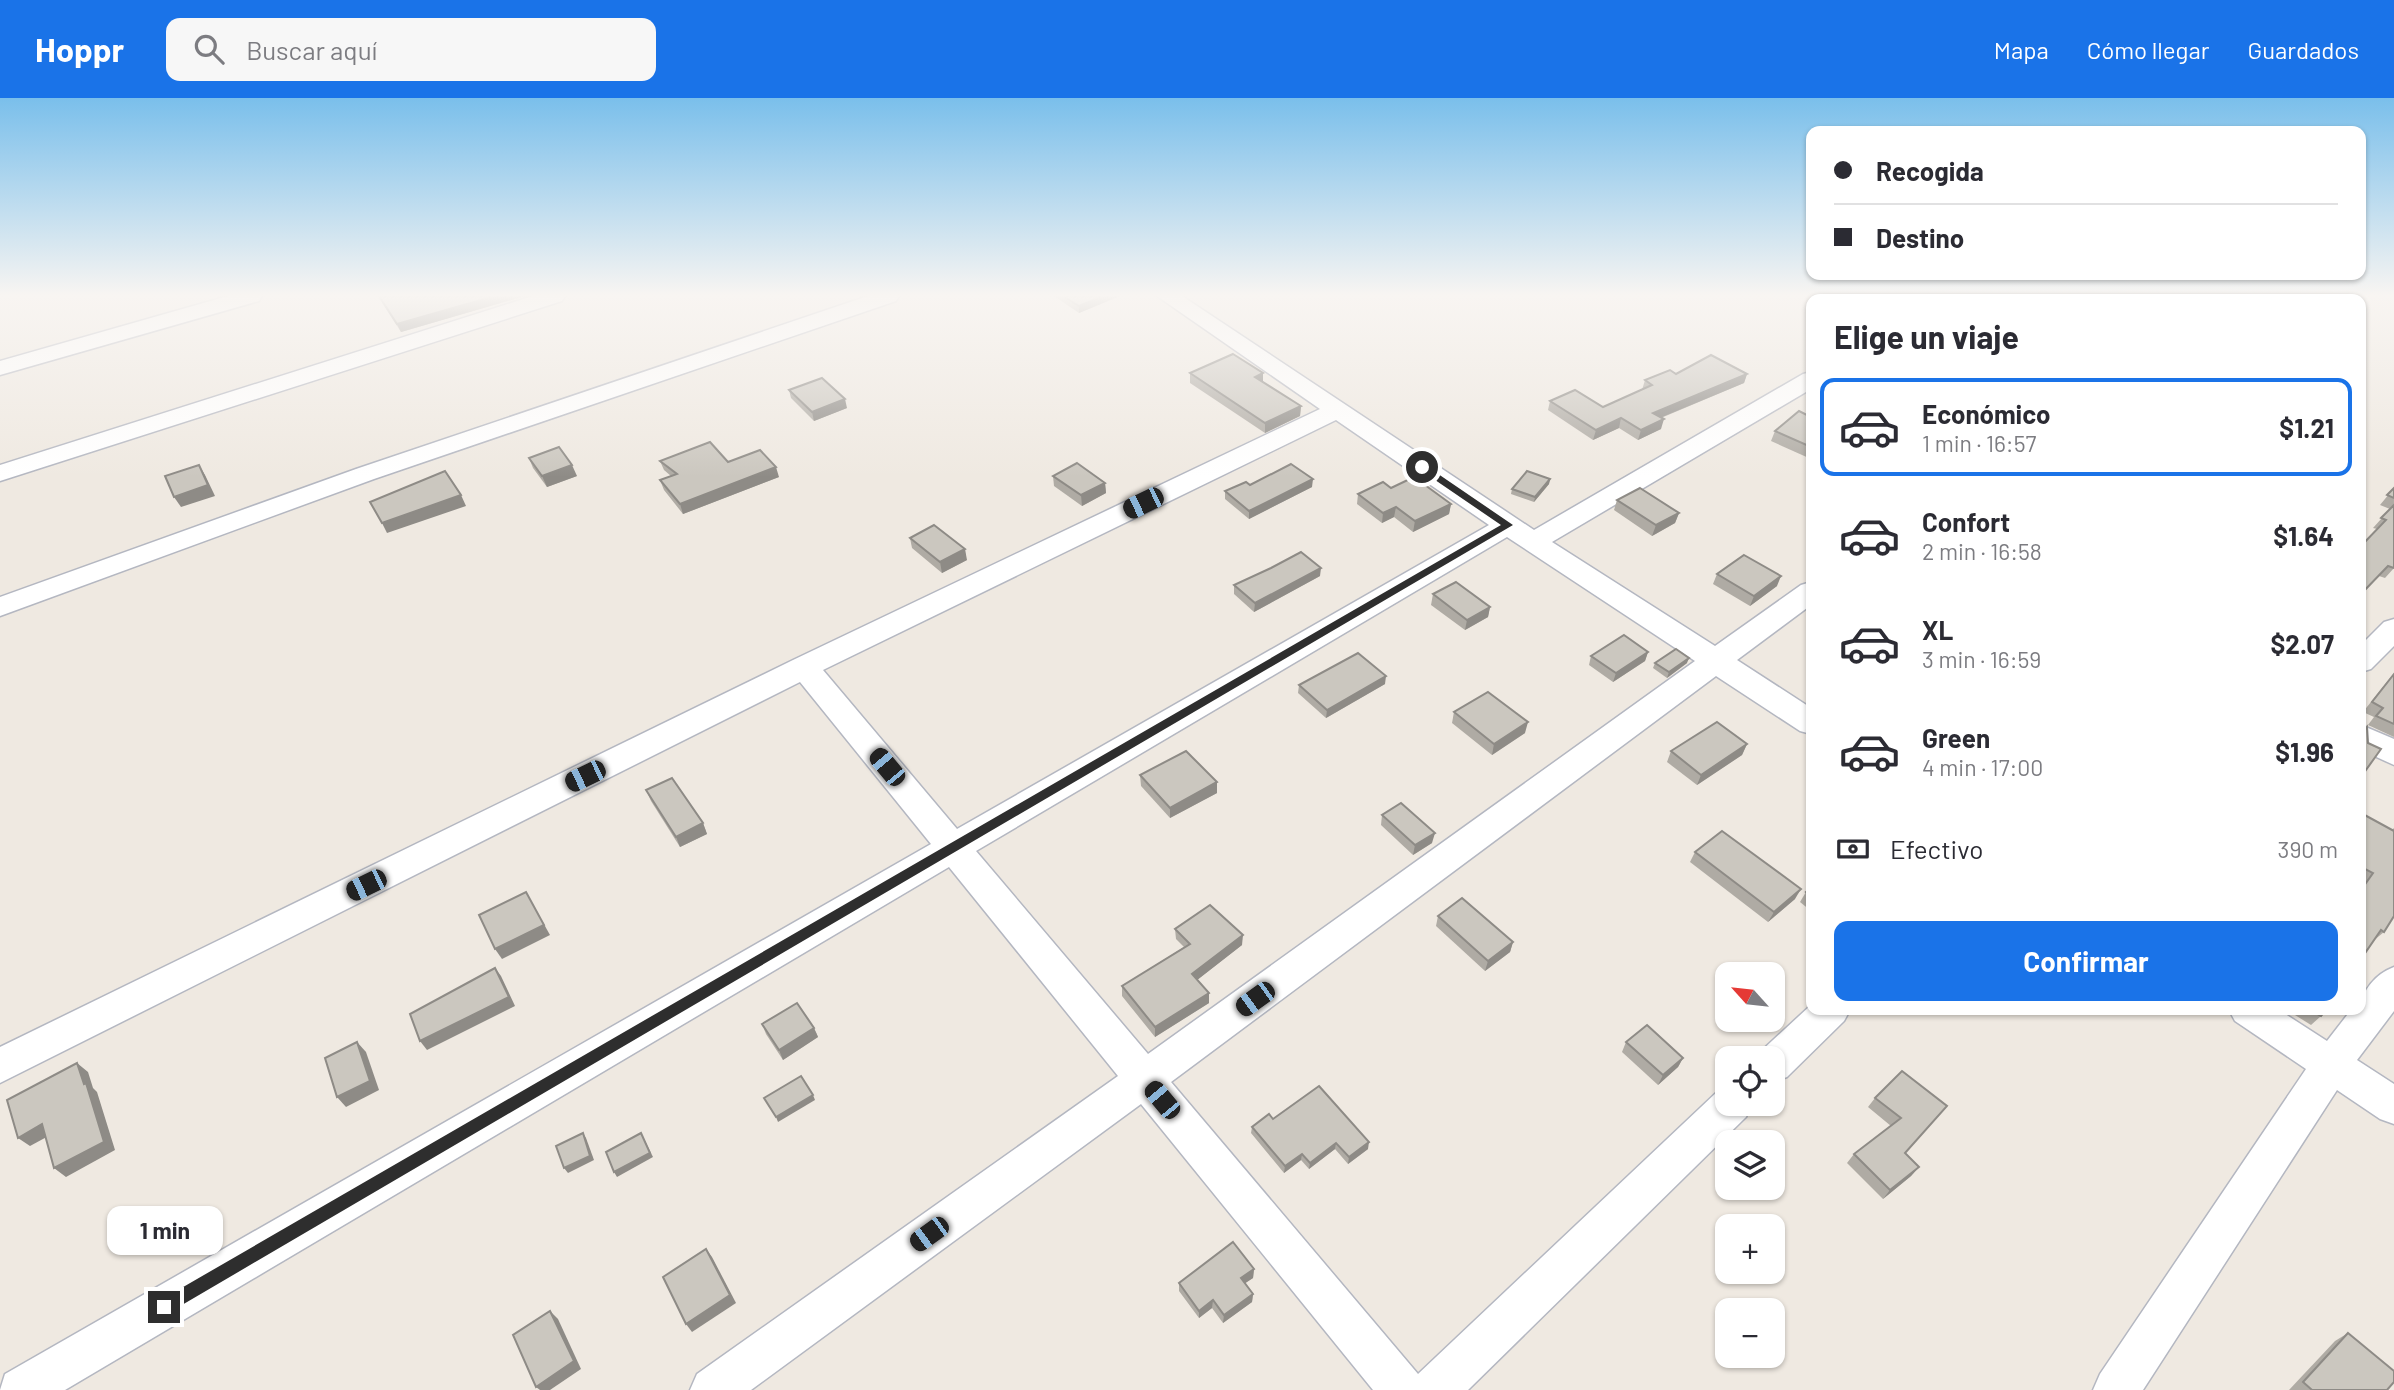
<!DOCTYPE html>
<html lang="es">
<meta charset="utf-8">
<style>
body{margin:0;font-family:Barlow,sans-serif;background:#f7f7f7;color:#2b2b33;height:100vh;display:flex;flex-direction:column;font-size:26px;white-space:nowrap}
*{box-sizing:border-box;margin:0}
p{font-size:23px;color:#7c7c81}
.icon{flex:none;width:38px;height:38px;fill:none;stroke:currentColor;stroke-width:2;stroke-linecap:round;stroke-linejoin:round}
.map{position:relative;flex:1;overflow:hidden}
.panel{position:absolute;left:1806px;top:196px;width:560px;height:721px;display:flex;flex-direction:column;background:#fff;border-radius:14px;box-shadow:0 2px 5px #0004}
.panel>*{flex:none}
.top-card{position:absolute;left:1806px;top:28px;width:560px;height:154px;border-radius:14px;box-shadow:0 2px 5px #0004;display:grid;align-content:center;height:154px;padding:0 28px;background:#fff}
.needle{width:46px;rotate:297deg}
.fabs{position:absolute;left:1715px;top:864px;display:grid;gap:14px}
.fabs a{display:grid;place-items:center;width:70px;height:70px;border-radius:14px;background:#fff;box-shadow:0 2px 5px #0004;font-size:35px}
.end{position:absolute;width:32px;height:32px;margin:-16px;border:9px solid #2e2e2e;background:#fff;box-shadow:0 0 0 4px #fff}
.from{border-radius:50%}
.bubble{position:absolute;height:49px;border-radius:14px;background:#fff;box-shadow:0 2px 5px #0004;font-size:23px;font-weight:700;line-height:49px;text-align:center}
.car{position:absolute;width:21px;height:42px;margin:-21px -10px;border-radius:9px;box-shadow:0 0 5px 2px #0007;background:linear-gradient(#222 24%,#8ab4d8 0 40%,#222 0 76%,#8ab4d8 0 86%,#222 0)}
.top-card b{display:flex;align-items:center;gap:24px;height:66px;font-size:26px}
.top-card b+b{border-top:2px solid #e1e1e2}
.top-card i{width:18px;height:18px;background:#2b2b33}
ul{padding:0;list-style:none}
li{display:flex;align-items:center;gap:21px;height:98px;margin:0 14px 10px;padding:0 14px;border:4px solid transparent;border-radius:14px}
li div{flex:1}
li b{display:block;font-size:26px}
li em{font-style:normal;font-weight:700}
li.selected{border-color:#1a73e8}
li>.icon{width:63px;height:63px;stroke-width:1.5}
h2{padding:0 28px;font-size:32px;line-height:84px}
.pay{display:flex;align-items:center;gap:18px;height:77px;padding:0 28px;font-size:26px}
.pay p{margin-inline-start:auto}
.action{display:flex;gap:14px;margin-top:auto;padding:14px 28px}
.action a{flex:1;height:80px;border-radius:14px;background:#1a73e8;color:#fff;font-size:28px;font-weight:700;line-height:80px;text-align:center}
header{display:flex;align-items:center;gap:42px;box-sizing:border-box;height:98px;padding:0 35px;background:#1a73e8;color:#fff}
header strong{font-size:33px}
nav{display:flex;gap:38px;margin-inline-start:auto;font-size:24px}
.search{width:490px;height:63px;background:#f7f7f7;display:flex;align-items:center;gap:18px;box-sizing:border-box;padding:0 24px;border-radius:14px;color:#7c7c81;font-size:26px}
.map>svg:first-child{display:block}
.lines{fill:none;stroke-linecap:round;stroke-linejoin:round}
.street-casing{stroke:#b4b7c1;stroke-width:3}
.street{fill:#fff;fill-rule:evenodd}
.wall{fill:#afaba4}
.shaded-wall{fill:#8e8b86}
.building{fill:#cbc7bf;stroke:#8e8b86;stroke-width:2}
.route{fill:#2e2e2e}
</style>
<header>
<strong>Hoppr</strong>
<div class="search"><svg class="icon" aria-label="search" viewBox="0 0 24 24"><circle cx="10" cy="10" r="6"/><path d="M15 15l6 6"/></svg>Buscar aquí</div>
<nav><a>Mapa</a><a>Cómo llegar</a><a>Guardados</a></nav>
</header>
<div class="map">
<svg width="2394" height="1292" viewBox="0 0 2394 1292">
<rect width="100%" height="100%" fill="#efe9e1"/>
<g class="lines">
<defs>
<g id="street">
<polygon points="228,198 262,198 259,203 0,277 0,263"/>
<polygon points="533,198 565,198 562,203 0,383 0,367"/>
<polygon points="868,198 899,198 896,203 374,381 0,518 0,499 356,371"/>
<path d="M1157,198H1182L1534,432L1803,276L1811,274V291L1552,444L1715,548L1801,487L1811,484V507L1737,562L1811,610V636L1800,633L1716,578L1171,984L1418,1276L1718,993L1727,990V1006H1752L1746,1019L1468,1292H1373L1141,1006L751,1292H690L697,1276L1118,978L949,769L65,1292H0L5,1276L931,746L800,584L0,985V949L793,562L1320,311ZM1336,322L1489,427L957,731L823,572ZM1507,439L1695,563L1148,956L976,753Z"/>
<polygon points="1941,198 1967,198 1965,201 1939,201"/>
<polygon points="2081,198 2110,198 2112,201 2083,201"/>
<polygon points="2216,198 2242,198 2240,201 2214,201"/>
<polygon points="2394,521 2394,548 2371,571 2361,574 2361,547 2384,524"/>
<polygon points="2361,627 2394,641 2394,667 2361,652"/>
<path d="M2394,869V913L2357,962L2394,986V1026L2380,1021L2337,992L2143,1292H2093L2100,1276L2306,971L2235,923L2229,912H2279L2327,943L2351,912H2361C2361,892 2376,876 2394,869Z"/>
<polygon points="1811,907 1811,912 1850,912 1844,923 1787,979 1773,984 1773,961 1757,961 1759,955"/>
</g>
</defs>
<!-- street casing -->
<use href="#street" class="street-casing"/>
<!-- street -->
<use href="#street" class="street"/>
</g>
<!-- wall -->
<g class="wall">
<polygon points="378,198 525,198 401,234"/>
<polygon points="1054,198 1120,198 1079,215"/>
<polygon points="1190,275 1263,275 1263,284 1301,308 1300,318 1265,335 1190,285"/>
<polygon points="1676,276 1747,276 1744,285 1661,320 1661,331 1638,342 1619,330 1593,342 1548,312 1550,303 1603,309 1642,292 1645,282"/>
<polygon points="789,292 847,310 814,323 791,300"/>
<polygon points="1811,319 1811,361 1771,343 1775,333"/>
<polygon points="529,360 577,378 547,389 533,370"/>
<polygon points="660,363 779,379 683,416 664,392 660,382 671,378 664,372"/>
<polygon points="1053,378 1105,385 1106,395 1082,408 1054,388"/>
<polygon points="1550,381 1549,386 1534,404 1511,396 1512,391"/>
<polygon points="1250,387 1312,389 1249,421 1225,401 1225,393"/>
<polygon points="1391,390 1451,406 1449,416 1413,434 1394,419 1382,425 1357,406 1358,396"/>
<polygon points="2394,390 2394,470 2385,480 2379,478 2361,497 2361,448 2377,431 2373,430 2390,411 2380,407"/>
<polygon points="1617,402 1679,415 1675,425 1652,438 1614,412"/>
<polygon points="910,440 967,462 942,475 912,450"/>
<polygon points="1717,476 1777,488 1750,508 1713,486"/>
<polygon points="1320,478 1254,514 1234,496 1234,487"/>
<polygon points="1433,496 1490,509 1488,519 1465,532 1431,507"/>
<polygon points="1648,554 1645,563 1613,584 1589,567 1591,558"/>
<polygon points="1811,562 1811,572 1807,569"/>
<polygon points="1655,565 1687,565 1667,580 1653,570"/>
<polygon points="2394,575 2394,639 2368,627 2374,619 2363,614"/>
<polygon points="1385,586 1326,620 1298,595 1299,587"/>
<polygon points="1454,614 1525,635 1492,657 1452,625"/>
<polygon points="1747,646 1742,657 1697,687 1667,664 1671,653"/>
<polygon points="1140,677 1217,684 1217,695 1170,720 1141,688"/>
<polygon points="646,692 703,725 707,736 680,749 651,703"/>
<polygon points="2361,715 2392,732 2394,730 2394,818 2384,834 2373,843 2361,861 2361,788 2364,784 2361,783"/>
<polygon points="1382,717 1432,745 1413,757 1381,727"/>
<polygon points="1695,754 1795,801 1768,824 1690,764"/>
<polygon points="1811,790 1811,813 1800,804 1806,794"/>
<polygon points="1438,818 1513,844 1510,854 1485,873 1436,828"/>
<polygon points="1175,831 1242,847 1197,882 1209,895 1209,905 1155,939 1122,898 1122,888 1184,849 1176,841"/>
<polygon points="2287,912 2326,912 2321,918 2311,927"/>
<polygon points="762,926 814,930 818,939 783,962 766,936"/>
<polygon points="1626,944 1683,960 1678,969 1658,987 1622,954"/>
<polygon points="1902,973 1905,1055 1919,1069 1911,1078 1883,1101 1847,1065 1854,1056 1891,1028 1868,1009 1875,1000"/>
<polygon points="1273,1021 1368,1051 1348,1066 1335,1051 1309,1071 1301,1062 1284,1075 1251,1035 1252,1029"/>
<polygon points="1254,1171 1253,1180 1245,1185 1253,1196 1252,1204 1223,1225 1212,1210 1199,1220 1179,1193 1179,1185"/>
<polygon points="2348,1235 2387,1292 2289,1292 2335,1243"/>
</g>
<!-- shaded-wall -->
<g class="shaded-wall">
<polygon points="495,198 525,198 401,234 397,226"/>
<polygon points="1103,198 1120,198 1079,215 1079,208"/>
<polygon points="1263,275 1263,285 1255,279"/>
<polygon points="1747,276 1744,285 1650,324 1653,315"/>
<polygon points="845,301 847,310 814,323 812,314"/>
<polygon points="1301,308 1300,318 1265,335 1265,325"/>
<polygon points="1621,320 1619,330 1593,342 1596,332"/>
<polygon points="1664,321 1661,331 1638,342 1641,332"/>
<polygon points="199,367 205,377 215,398 181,409 174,399"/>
<polygon points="572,367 577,378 547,389 542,378"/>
<polygon points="776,369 779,379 683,416 680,406"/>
<polygon points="1313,381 1312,389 1249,421 1249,413"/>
<polygon points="1550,381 1549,386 1534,404 1535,399"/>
<polygon points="1105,385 1106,395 1082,408 1081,397"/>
<polygon points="461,397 466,408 387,435 382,425"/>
<polygon points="1451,406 1449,416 1413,434 1415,423"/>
<polygon points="1396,409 1394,419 1382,425 1383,415"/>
<polygon points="1679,415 1675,425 1652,438 1656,427"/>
<polygon points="965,451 967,462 942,475 940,464"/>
<polygon points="1321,470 1320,478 1254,514 1255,505"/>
<polygon points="1781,478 1777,488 1750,508 1754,498"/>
<polygon points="1490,509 1488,519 1465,532 1467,522"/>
<polygon points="1648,554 1645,563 1613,584 1616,575"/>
<polygon points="1689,560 1687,565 1667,580 1669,574"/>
<polygon points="1386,578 1385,586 1326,620 1327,612"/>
<polygon points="1528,624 1525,635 1492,657 1494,646"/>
<polygon points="1747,646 1742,657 1697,687 1701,677"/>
<polygon points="1217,684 1217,695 1170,720 1170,710"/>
<polygon points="703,725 707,736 680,749 676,739"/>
<polygon points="1435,735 1432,745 1413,757 1415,747"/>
<polygon points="1801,791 1795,801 1768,824 1774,814"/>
<polygon points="526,794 550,837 502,861 495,851"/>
<polygon points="1243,837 1242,847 1192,886 1192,876"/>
<polygon points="1513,844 1510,854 1485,873 1488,863"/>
<polygon points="495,870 501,878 515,908 427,952 420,943"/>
<polygon points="1209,895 1209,905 1155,939 1155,929"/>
<polygon points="814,930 818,939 783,962 779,952"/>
<polygon points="357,944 366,954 379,992 346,1009 337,999"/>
<polygon points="1683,960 1678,969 1658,987 1663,977"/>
<polygon points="77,965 88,974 93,990 97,994 115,1052 66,1079 54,1070 84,986"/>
<polygon points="813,997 815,1002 778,1024 776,1019"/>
<polygon points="42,1026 54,1035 30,1048 18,1040"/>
<polygon points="583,1035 586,1040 594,1062 568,1075 564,1070"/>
<polygon points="641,1035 653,1059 617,1079 614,1074"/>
<polygon points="1369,1044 1368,1051 1348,1066 1349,1059"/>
<polygon points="1336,1045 1335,1051 1309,1071 1310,1065"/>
<polygon points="1302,1056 1301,1062 1284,1075 1285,1068"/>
<polygon points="1919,1069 1911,1078 1883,1101 1890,1092"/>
<polygon points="706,1151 712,1159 736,1205 692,1234 686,1226"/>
<polygon points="1254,1171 1253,1180 1241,1188 1241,1180"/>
<polygon points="1253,1196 1252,1204 1223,1225 1224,1217"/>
<polygon points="1213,1202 1212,1210 1199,1220 1199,1213"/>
<polygon points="550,1213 558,1221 581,1271 550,1292 540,1292 536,1289"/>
</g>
<!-- building -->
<g class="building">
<polygon points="379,198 495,198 397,226"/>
<polygon points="1063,198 1103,198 1079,208"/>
<polygon points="1968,198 2010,198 2019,201 1960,201"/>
<polygon points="1233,256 1263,275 1255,279 1301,308 1265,325 1190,275"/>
<polygon points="1711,257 1747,276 1653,315 1664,321 1641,332 1621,320 1596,332 1550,303 1575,292 1603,309 1652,287 1645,282 1670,272 1676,276"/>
<polygon points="822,280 845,301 812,314 789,292"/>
<polygon points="1799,313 1811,319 1811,349 1775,333"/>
<polygon points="710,344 728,364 760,352 776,369 680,406 660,382 677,376 660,363"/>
<polygon points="559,349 572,367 542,378 529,360"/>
<polygon points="1077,365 1105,385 1081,397 1053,378"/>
<polygon points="1291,366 1313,381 1249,413 1225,393 1246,384 1250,387"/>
<polygon points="199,367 208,387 174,399 165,378"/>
<polygon points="445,373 461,397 382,425 370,404"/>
<polygon points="1527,373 1550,381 1535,399 1512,391"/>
<polygon points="1414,379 1451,406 1415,423 1396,409 1383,415 1358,396 1383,384 1391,390"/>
<polygon points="1640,390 1679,415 1656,427 1617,402"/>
<polygon points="2394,390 2394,400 2387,397"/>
<polygon points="2394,407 2394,470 2388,468 2361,496 2361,448 2386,422 2381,420"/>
<polygon points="934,427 965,451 940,464 910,440"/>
<polygon points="1301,454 1321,470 1255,505 1234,487 1271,470"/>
<polygon points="1744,457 1781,478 1754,498 1717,476"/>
<polygon points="1456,484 1490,509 1467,522 1433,496"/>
<polygon points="1624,537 1648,554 1616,575 1591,558"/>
<polygon points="1676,551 1689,560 1669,574 1655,565"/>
<polygon points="1358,555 1386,578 1327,612 1299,587"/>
<polygon points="2394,576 2394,626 2376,618 2383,610 2372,604"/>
<polygon points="1488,594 1528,624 1494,646 1454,614"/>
<polygon points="1717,624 1747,646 1701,677 1671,653"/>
<polygon points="2367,629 2368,645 2381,651 2361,679 2361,637"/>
<polygon points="1186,653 1217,684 1170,710 1140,677"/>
<polygon points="672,680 703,725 676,739 646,692"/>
<polygon points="1401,705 1435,735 1415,747 1382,717"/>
<polygon points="2361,715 2394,733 2394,818 2384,834 2381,832 2361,861 2361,792 2373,775 2361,769"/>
<polygon points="1722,733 1801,791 1774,814 1695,754"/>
<polygon points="1811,790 1811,798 1806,794"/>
<polygon points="526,794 544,827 495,851 479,817"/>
<polygon points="1462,800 1513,844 1488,863 1438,818"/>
<polygon points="1210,807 1243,837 1192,876 1209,895 1155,929 1122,888 1190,846 1175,831"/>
<polygon points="495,870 509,899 420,943 410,916"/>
<polygon points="797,905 814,930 779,952 762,926"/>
<polygon points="2310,912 2326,912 2321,918"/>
<polygon points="1647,927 1683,960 1663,977 1626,944"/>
<polygon points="357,944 370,983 337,999 325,960"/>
<polygon points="77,965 84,986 86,985 104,1044 54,1070 42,1026 18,1040 7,1002"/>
<polygon points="1902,973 1947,1008 1905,1055 1919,1069 1890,1092 1854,1056 1901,1020 1875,1000"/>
<polygon points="801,978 813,997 776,1019 764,1000"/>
<polygon points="1319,988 1369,1044 1349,1059 1336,1045 1310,1065 1302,1056 1285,1068 1252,1029 1269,1016 1273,1021"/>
<polygon points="583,1035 590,1058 564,1070 556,1048"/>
<polygon points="641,1035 650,1055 614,1074 606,1054"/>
<polygon points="1233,1144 1254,1171 1241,1180 1253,1196 1224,1217 1213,1202 1199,1213 1179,1185"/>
<polygon points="706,1151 730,1197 686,1226 663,1179"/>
<polygon points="550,1213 574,1263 536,1289 513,1237"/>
<polygon points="2348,1235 2394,1273 2394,1284 2387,1292 2312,1292 2303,1284"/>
</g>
<!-- sky -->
<linearGradient id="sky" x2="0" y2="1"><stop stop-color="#7abfeb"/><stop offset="0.52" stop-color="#f8f5f2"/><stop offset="1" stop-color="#f8f5f2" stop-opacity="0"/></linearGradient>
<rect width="2394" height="379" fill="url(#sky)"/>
<!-- route -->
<polygon class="route" points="1419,367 1425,367 1513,427 170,1214 159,1214 159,1203 1501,427 1419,371"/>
</svg>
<div class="fabs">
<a><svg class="needle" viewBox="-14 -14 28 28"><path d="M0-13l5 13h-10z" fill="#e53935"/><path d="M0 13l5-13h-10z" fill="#7c7c81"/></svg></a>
<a><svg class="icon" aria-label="locate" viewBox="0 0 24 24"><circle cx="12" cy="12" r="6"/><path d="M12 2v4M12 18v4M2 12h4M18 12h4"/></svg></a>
<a><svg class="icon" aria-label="layers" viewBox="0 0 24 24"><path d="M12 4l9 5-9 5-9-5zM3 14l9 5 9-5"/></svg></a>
<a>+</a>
<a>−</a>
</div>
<i class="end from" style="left:1422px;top:369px"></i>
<i class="end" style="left:164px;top:1209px"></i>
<div class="bubble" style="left:107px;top:1108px;width:116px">1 min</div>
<i class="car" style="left:1143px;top:405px;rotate:244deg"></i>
<i class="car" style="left:887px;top:669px;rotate:320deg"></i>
<i class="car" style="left:585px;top:678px;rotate:244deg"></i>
<i class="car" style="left:366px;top:787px;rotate:244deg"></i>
<i class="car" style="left:1255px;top:901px;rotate:234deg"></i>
<i class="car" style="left:1162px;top:1002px;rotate:320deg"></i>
<i class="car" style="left:929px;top:1136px;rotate:234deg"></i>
<div class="top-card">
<b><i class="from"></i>Recogida</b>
<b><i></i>Destino</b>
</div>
<section class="panel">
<h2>Elige un viaje</h2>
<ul>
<li class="selected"><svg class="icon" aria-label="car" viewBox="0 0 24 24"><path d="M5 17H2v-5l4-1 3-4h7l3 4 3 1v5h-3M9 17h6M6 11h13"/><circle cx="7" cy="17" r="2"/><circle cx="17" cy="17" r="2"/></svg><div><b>Económico</b><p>1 min · 16:57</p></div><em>$1.21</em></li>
<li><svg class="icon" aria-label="car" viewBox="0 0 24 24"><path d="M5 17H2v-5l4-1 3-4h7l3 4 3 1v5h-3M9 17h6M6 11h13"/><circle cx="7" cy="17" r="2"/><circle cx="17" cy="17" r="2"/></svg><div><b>Confort</b><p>2 min · 16:58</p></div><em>$1.64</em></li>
<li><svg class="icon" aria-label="car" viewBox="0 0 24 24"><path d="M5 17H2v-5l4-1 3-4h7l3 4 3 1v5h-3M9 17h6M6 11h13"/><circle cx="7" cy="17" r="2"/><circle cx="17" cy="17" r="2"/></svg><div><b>XL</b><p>3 min · 16:59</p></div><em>$2.07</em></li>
<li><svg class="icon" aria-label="car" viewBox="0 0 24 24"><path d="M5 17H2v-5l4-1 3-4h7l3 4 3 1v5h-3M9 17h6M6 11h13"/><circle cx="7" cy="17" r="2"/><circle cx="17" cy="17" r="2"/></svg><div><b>Green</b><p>4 min · 17:00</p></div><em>$1.96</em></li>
</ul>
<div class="pay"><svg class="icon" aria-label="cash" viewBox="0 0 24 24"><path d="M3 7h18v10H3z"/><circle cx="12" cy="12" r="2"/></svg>Efectivo<p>390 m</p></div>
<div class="action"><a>Confirmar</a></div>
</section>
</div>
